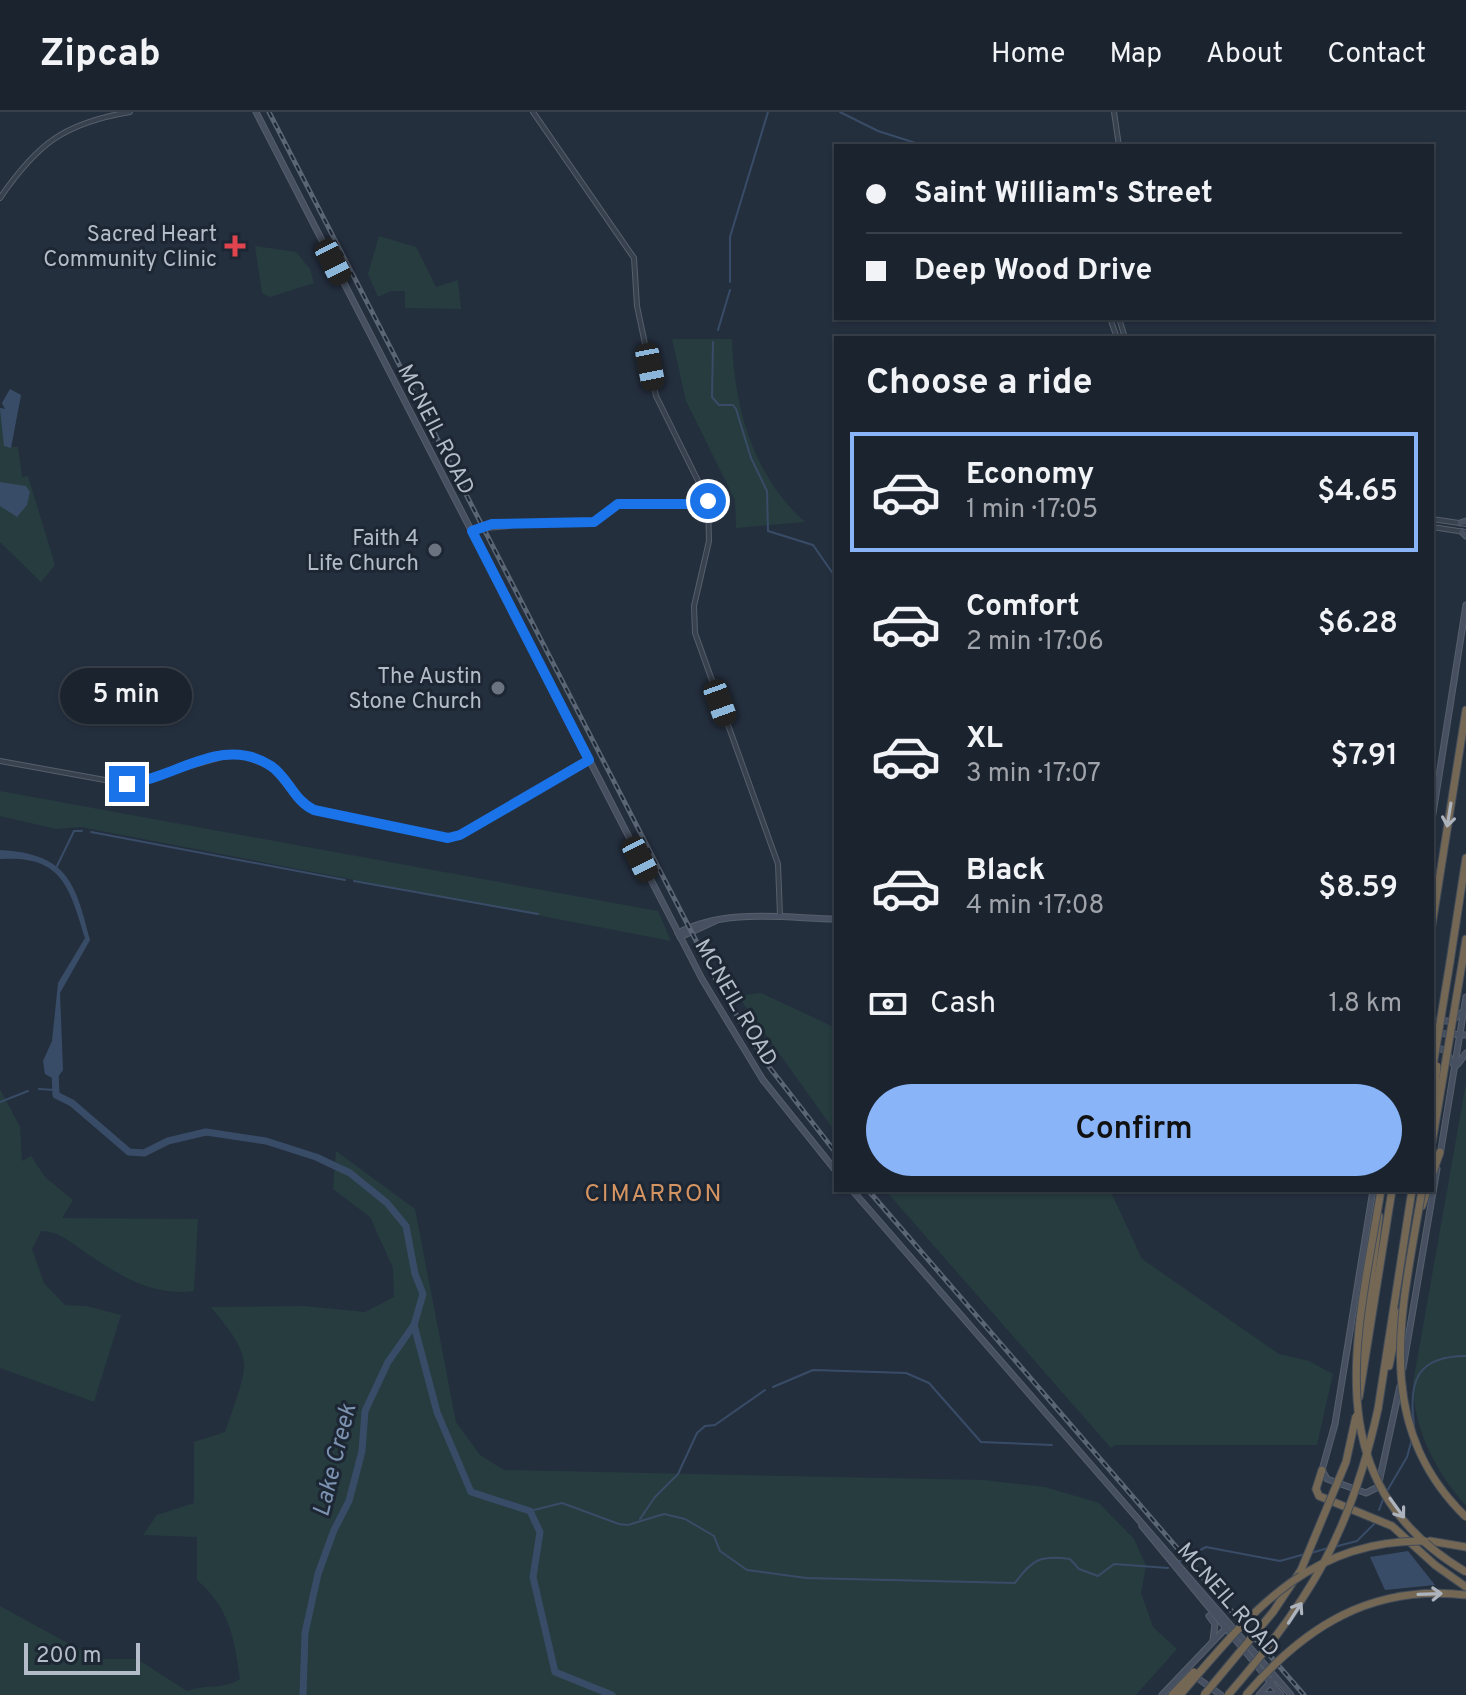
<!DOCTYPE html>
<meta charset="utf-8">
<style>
body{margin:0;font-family:Overpass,sans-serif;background:#242b36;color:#f1f3f6;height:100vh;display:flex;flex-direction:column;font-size:30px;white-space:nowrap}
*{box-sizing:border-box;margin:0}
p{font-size:26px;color:#a0a4aa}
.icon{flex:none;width:44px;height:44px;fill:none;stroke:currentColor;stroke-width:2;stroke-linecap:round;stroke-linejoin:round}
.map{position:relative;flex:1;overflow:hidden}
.sheet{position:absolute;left:834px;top:224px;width:600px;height:856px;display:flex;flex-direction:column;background:#1b232e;border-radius:0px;box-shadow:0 2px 6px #0004,0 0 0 2px #39404a}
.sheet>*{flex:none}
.hud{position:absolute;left:834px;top:32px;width:600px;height:176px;border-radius:0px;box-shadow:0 2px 6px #0004,0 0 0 2px #39404a;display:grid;align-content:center;height:176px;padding:0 32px;background:#1b232e}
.scale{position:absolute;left:24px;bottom:20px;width:116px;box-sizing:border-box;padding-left:8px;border:4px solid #b4bcc9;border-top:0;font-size:22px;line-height:28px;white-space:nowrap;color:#b4bcc9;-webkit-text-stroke:6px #1d2633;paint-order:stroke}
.end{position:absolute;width:36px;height:36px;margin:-18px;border:10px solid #1a73e8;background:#fff;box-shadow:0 0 0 4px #fff}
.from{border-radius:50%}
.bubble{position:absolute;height:56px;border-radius:28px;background:#1b232e;box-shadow:0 2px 6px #0004,0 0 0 2px #39404a;font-size:26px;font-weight:600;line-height:56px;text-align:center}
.car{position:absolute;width:24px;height:48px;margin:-24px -12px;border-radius:10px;box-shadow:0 0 6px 2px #0007;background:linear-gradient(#222 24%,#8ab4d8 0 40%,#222 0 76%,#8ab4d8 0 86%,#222 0)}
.hud b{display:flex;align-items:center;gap:28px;height:76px;font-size:30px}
.hud b+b{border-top:2px solid #39404a}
.hud i{width:20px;height:20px;background:#f1f3f6}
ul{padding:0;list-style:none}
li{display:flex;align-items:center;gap:24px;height:120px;margin:0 16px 12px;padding:0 16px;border:4px solid transparent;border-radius:0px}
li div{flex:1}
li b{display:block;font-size:30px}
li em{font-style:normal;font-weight:600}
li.selected{border-color:#8ab4f8}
li>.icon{width:72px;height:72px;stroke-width:1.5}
h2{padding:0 32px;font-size:36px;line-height:96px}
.pay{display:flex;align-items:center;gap:20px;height:88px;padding:0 32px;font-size:30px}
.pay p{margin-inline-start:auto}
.cta{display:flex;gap:16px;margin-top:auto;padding:16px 32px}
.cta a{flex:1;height:92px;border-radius:48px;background:#8ab4f8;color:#111;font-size:32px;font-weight:600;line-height:92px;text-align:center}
header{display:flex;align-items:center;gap:48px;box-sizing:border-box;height:112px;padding:0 40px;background:#1b232e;border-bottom:2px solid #39404a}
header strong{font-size:38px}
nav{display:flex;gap:44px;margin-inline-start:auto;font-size:28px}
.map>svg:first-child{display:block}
.green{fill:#263c3f}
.water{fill:#394c67}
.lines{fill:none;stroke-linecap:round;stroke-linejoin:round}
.stream{stroke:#394c67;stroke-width:2}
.river{stroke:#394c67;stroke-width:7}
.tertiary-casing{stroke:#565f6c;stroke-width:6}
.secondary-casing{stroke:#565f6c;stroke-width:7}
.motorway-casing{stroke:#434c59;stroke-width:9}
.tertiary{stroke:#38414e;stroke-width:4}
.secondary{stroke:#465061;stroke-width:5}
.motorway{stroke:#746855;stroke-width:7}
.rail-casing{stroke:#5a6575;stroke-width:5}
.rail{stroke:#1d2633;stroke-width:2;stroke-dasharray:6;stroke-linecap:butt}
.motorway-bridge-casing{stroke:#434c59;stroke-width:9;stroke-linecap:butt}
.motorway-bridge{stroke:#746855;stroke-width:7}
.oneway{stroke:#aeb4bd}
.route{stroke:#1a73e8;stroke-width:10}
.health-dot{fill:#e0444e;stroke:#1d2633;stroke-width:3}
.worship-dot{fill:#6b7280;stroke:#1d2633;stroke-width:3}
.labels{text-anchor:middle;stroke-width:6;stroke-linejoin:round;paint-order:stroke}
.poi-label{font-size:22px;fill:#b4bcc9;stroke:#1d2633;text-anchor:end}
.street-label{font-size:22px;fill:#b4bcc9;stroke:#1d2633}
.neighbourhood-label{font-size:24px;letter-spacing:2px;fill:#d59563;stroke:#1d2633}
.water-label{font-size:24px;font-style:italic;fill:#7c92b1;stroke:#1d2633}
</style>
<header>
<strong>Zipcab</strong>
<nav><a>Home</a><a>Map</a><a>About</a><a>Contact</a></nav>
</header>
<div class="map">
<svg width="1466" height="1583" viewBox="0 0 1466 1583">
<rect width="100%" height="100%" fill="#242f3e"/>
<!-- green -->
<g class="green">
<polygon points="379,124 416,135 436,175 458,168 461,197 405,196 405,179 391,179 378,185 368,162"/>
<polygon points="255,134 296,140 310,157 314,171 270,185 262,181"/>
<path d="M672,227H732C734,295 753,364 805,410L736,416L735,388L686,289Z"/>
<polygon points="10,277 21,283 11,335 18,335 22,365 28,364 55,453 41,470 0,430 0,296 5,297 2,291"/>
<polygon points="0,679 658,799 671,829 81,715 56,717 0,704"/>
<polygon points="733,877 744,883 761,881 836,916 836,1021"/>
<path d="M1466,971V1394C1436,1360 1413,1317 1413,1271Z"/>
<path d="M0,977L20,1015L22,1049L31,1044L45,1065L73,1088L62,1106L198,1107L194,1179C153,1185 118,1163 85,1140C70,1130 59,1119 41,1119L32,1137L44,1171L65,1193L87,1194L121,1203L94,1290L0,1256Z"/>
<path d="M336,1039L415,1097L456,1310L480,1343L504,1358L984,1368L1045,1375L1099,1391L1134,1427L1146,1454L1141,1481L1153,1515L1177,1537L1136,1583H0V1494L97,1547H137L187,1579C205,1572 224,1578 240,1567C234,1525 230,1497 197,1468V1425L143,1423L157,1403L194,1391V1330L225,1320C230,1305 246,1264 244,1251C242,1230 223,1211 211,1195L304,1194L365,1200L394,1185L393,1156L370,1105L333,1077Z"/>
<polygon points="885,1078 1110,1078 1142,1147 1279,1242 1309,1249 1333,1262 1317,1333 1115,1333 1111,1336"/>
</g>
<!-- water -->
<g class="water">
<polygon points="10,277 21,283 11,336 4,334 0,296 5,297 2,291"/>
<polygon points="0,370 26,374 30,380 27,393 17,405 0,394"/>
<path d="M0,738C67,742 75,769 90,828L60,881L63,958L56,968L45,962L43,949L52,929L58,871L85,826C69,774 62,743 0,747Z"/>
<polygon points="1408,1439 1435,1473 1385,1478 1370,1445"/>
</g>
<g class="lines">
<!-- stream -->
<g class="stream">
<polyline points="840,0 878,19 925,34"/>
<polyline points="730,170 730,125 768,0"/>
<polyline points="718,218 730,178"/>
<polyline points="713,230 712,285 719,293 733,293 736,297 751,346 767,379 768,419 813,433 836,466"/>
<polyline points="91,720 345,768"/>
<polyline points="57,754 74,719 82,719"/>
<polyline points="354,769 538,802"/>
<polyline points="39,977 55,978"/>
<polyline points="0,990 28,979"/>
<polyline points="773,1275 813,1258 906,1261 929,1271 981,1330 1052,1333"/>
<path d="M1414,1313C1408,1269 1417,1244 1466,1244"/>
<polyline points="1387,1379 1407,1345 1412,1327"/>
<polyline points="1379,1398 1384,1385"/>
<path d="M530,1399L562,1391L619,1412L628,1413L664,1402L685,1407L714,1424L720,1439L747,1458L806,1466L1015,1471C1032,1447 1041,1443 1070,1447L1079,1457L1098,1464L1114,1452L1168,1456"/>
<polyline points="640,1407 655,1385 678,1362 697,1321 705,1314 715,1313 765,1278"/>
<polyline points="1334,1435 1357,1429 1374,1412"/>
<polyline points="1311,1441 1328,1436"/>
<polyline points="1180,1449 1206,1435 1280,1449 1305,1442"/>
</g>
<!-- river -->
<g class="river">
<polyline points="55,959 56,983 72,991 129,1040 144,1041 168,1029 206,1020 266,1029 316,1045 350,1061 387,1091 406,1114 415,1162 423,1182 414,1213 388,1250 365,1299 362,1339 349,1389 334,1418 318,1462 305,1521 303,1583"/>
<polyline points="414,1213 437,1300 471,1380 530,1399 540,1420 533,1465 555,1560 612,1583"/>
</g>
<defs>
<g id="tertiary">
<polyline points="533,0 634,146 637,194 656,284 708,389 709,429 694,494 695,521 778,752 780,804"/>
<polyline points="1114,0 1119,34"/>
<path d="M0,86C37,32 64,11 130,0"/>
<polyline points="1110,206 1117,226"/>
<polyline points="1119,206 1125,226"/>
<polyline points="1432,407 1466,412"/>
<polyline points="1432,415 1465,420"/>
<polyline points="486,416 509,414"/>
<polyline points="472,419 492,412 594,410 618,392 708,391"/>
<polyline points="0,649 127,672 236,641 272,655 299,689 314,698 441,726 460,723 589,648"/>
</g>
<g id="secondary">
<polyline points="256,0 702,867 763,968 836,1059"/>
<polyline points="1460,411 1466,409"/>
<polyline points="1462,420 1466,424"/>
<polyline points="1432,708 1466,493"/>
<path d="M678,821C725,796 784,806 836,807"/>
<polyline points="680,825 715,809"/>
<polyline points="1432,909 1452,909 1461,901"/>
<polyline points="1432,921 1466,923"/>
<polyline points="1432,935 1445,938 1455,955"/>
<polyline points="1458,952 1466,941"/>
<polyline points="1440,1043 1466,885"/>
<polyline points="852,1078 1291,1583"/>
<polyline points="1373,1078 1335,1312 1322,1358 1327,1367 1366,1381 1378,1375 1400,1274"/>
<polyline points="1403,1256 1437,1057"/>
<polyline points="1142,1414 1281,1583"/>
<polyline points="1209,1504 1215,1512 1213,1528"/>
<polyline points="1196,1565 1221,1583"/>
<polyline points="1162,1583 1225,1517"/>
<polyline points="1259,1583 1275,1565"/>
<polyline points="1263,1583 1280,1582"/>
</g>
<g id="motorway">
<polyline points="1432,813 1466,598"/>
<polyline points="1450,850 1466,746"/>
<polyline points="1462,852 1466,827"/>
<polyline points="1432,1063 1440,1040"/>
<polyline points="1422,1094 1427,1078"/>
<polyline points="1361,1247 1379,1104"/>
<polyline points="1389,1254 1400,1200"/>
<polyline points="1359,1285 1392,1078"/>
<polyline points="1378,1297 1412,1078"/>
<polyline points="1322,1358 1316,1377 1319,1384 1392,1414 1435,1453 1466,1475"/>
<polyline points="1430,1429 1466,1435"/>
<polyline points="1273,1500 1301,1458"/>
</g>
</defs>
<!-- tertiary casing -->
<use href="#tertiary" class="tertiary-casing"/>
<!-- secondary casing -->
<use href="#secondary" class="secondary-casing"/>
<!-- motorway casing -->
<use href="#motorway" class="motorway-casing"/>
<!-- tertiary -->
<use href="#tertiary" class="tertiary"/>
<!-- secondary -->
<use href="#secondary" class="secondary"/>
<!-- motorway -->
<use href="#motorway" class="motorway"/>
<defs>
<g id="rail">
<polyline points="269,0 724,883 770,956 836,1041"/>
<polyline points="868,1078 1304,1583"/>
</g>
</defs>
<!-- rail casing -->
<use href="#rail" class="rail-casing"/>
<!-- rail -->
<use href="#rail" class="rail"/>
<defs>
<g id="motorway-bridge">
<polyline points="1432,960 1450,850"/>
<polyline points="1433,1001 1437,954"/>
<polyline points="1432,1031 1462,852"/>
<path d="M1381,1078C1358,1221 1312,1369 1466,1460"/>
<path d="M1422,1078C1403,1195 1369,1311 1466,1405"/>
<polyline points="1301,1458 1346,1350 1356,1304"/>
<polyline points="1172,1583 1194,1560"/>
<path d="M1180,1583C1250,1502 1308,1427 1425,1429"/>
<polyline points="1204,1583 1273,1500"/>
<path d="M1228,1583C1310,1489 1351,1420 1378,1297"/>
<path d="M1246,1583C1305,1514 1372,1472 1466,1483"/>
</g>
</defs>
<!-- motorway-bridge casing -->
<use href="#motorway-bridge" class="motorway-bridge-casing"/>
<!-- motorway-bridge -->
<use href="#motorway-bridge" class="motorway-bridge"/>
</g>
<!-- one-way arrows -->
<defs><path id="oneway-shaft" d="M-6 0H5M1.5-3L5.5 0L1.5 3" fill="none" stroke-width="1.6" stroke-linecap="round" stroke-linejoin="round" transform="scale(2)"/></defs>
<g class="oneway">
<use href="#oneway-shaft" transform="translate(1449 703) rotate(99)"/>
<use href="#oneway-shaft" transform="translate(1397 1396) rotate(54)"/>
<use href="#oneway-shaft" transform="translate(1430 1482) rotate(-2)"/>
<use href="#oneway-shaft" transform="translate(1295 1501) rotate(-57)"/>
</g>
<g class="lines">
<!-- route -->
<path class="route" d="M127,672C176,666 223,622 271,654C289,666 293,688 314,698L448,726L460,723L589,648L472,419L492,412L594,410L618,392H691L708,389"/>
</g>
<!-- markers -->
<path class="health-dot" d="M231 122h8v8h8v8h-8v8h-8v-8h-8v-8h8z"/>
<g class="worship-dot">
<circle cx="435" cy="438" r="8"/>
<circle cx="498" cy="576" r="8"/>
</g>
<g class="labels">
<!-- poi labels -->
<g class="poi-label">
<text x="217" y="129">Sacred Heart<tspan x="217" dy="25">Community Clinic</tspan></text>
<text x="419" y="433">Faith 4<tspan x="419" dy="25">Life Church</tspan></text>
<text x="482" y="571">The Austin<tspan x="482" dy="25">Stone Church</tspan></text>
</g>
<!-- street labels -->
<g class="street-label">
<text transform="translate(437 317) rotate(63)" y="8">MCNEIL ROAD</text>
<text transform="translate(737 890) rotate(60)" y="8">MCNEIL ROAD</text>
<text transform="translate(1229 1487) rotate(49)" y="8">MCNEIL ROAD</text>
</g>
<!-- neighbourhood labels -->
<g class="neighbourhood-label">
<text x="654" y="1089">CIMARRON</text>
</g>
<!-- water labels -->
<g class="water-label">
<text transform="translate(334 1348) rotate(-76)" y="8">Lake Creek</text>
</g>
</g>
</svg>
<div class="scale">200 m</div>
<i class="end from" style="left:708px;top:389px"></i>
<i class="end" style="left:127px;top:672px"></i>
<div class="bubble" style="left:60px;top:556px;width:132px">5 min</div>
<i class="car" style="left:333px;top:150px;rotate:153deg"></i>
<i class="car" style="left:650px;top:255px;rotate:169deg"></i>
<i class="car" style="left:720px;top:591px;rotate:160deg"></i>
<i class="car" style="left:640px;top:747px;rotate:153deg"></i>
<div class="hud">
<b><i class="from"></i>Saint William's Street</b>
<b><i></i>Deep Wood Drive</b>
</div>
<section class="sheet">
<h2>Choose a ride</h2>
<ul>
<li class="selected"><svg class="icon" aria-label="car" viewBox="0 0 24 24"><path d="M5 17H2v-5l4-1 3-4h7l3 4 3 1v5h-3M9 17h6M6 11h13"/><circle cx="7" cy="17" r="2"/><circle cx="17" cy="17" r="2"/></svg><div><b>Economy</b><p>1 min · 17:05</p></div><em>$4.65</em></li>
<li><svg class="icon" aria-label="car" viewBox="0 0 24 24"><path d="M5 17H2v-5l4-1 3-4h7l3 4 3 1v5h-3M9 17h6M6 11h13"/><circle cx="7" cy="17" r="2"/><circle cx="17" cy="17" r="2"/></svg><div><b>Comfort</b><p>2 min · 17:06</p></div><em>$6.28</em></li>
<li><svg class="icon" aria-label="car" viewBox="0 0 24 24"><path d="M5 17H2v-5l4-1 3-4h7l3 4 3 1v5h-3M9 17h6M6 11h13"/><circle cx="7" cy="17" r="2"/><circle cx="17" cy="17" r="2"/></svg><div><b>XL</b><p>3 min · 17:07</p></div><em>$7.91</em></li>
<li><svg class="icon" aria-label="car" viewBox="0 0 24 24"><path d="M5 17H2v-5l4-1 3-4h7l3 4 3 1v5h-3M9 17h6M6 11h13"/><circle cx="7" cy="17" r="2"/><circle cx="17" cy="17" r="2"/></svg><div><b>Black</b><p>4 min · 17:08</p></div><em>$8.59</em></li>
</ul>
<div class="pay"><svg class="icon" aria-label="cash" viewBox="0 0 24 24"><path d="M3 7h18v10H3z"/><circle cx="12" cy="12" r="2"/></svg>Cash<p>1.8 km</p></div>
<div class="cta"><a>Confirm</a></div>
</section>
</div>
